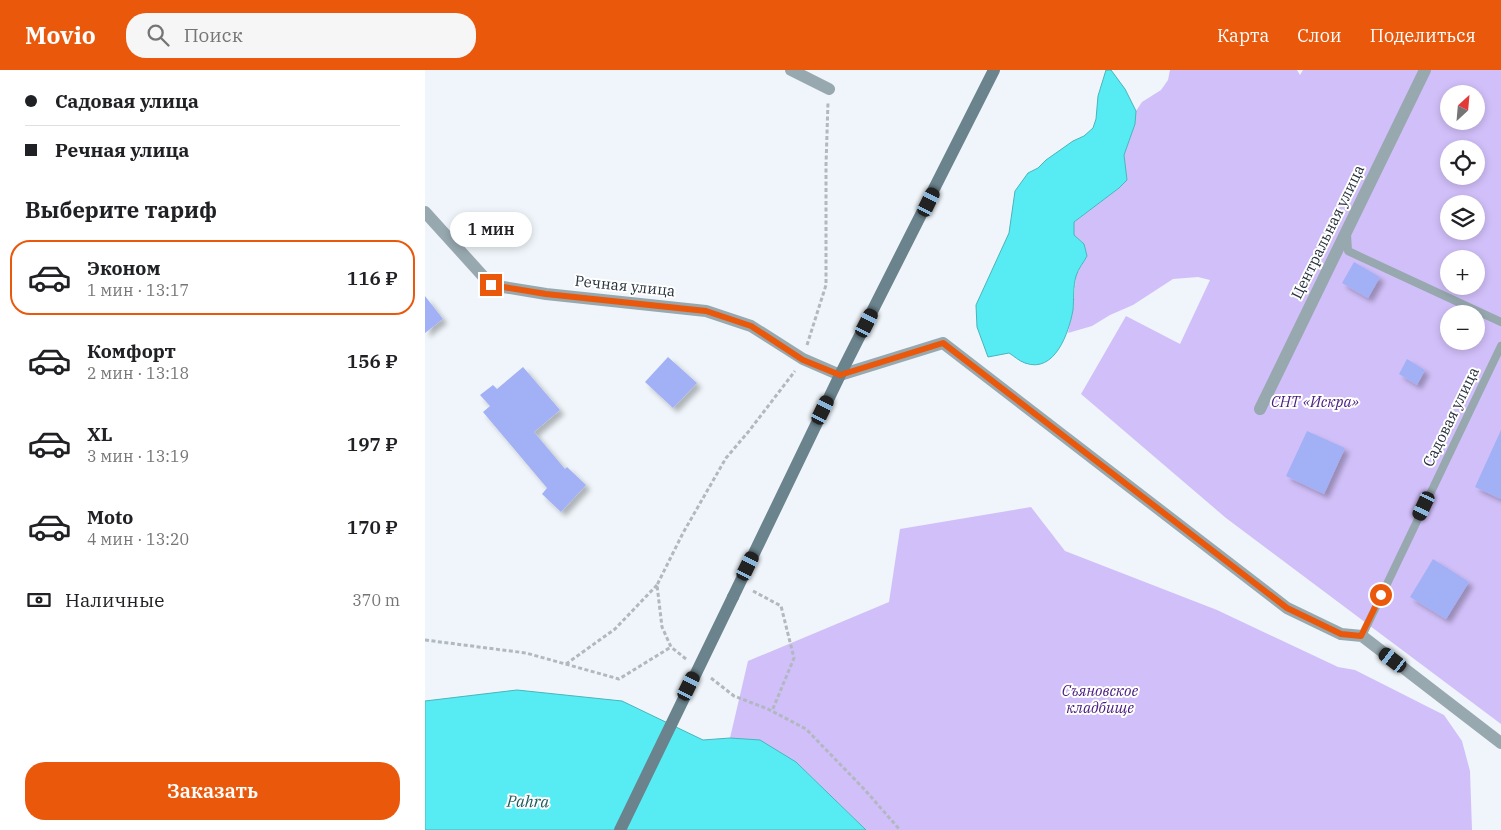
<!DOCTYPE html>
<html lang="ru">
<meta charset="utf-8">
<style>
body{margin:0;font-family:"IBM Plex Serif",serif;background:#f6f6f6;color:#202124;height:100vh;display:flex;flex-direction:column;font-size:19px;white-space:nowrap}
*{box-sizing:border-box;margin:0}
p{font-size:16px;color:#757577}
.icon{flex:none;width:28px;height:28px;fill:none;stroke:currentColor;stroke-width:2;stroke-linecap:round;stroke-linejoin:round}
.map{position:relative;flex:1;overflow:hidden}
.side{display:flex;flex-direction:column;background:#fff;width:425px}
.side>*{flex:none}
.banner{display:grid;align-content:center;height:110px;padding:0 25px;background:#fff}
.needle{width:32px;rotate:26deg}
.fabs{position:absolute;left:1015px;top:15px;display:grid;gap:10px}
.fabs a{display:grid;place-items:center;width:45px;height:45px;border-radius:50%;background:#fff;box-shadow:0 2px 8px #0003;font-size:25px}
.end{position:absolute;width:22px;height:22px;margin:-11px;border:6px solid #ea580c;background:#fff;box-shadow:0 0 0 2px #fff}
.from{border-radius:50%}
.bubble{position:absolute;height:35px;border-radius:18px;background:#fff;box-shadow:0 2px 8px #0003;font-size:16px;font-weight:600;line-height:35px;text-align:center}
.car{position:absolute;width:15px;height:30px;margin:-15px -8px;border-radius:6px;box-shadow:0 0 4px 1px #0007;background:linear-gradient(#222 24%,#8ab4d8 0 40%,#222 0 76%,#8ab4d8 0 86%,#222 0)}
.banner b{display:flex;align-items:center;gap:18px;height:48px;font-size:19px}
.banner b+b{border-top:1px solid #e0e0e0}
.banner i{width:12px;height:12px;background:#202124}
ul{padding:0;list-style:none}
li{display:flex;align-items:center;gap:15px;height:75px;margin:0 10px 8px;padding:0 15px;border:2px solid transparent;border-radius:20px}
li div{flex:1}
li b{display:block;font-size:19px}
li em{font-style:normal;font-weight:600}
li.active{border-color:#ea580c}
li>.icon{width:45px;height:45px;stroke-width:1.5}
h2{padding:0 25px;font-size:22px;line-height:60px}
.pay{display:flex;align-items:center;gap:12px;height:55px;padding:0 25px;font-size:19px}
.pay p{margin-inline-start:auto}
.primary-button{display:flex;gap:10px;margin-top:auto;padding:10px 25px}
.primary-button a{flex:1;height:58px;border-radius:20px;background:#ea580c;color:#fff;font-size:20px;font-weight:600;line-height:58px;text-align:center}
header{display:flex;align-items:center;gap:30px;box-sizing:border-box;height:70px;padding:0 25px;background:#ea580c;color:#fff}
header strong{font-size:24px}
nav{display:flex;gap:28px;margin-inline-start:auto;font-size:18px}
.search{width:350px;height:45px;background:#f6f6f6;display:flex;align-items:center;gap:12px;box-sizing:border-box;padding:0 18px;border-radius:20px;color:#757577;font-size:19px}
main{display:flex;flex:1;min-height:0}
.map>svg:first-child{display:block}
.green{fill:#d1bff9;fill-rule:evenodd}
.water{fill:#57ecf4;stroke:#49b4bc}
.building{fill:#a2b1f6;filter:url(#shadow)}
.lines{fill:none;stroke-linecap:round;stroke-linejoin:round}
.path{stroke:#b1b8bf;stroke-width:3;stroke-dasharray:4 2.5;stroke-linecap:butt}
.service{stroke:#97a8af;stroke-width:8}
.minor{stroke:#97a8af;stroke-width:12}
.secondary{stroke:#6a838d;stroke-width:12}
.secondary-bridge{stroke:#6a838d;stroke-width:12}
.route{stroke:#ea580c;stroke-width:6}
.labels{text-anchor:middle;stroke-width:4;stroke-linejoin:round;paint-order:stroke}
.street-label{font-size:15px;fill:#27313b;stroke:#fff}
.park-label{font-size:15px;font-style:italic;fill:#481b7e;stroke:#fff}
.water-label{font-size:16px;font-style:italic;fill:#1c5a5e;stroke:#fff}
</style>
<header>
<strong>Movio</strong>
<div class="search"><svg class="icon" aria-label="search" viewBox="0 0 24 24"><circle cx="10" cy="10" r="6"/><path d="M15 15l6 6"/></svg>Поиск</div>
<nav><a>Карта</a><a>Слои</a><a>Поделиться</a></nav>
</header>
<main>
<section class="side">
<div class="banner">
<b><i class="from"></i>Садовая улица</b>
<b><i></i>Речная улица</b>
</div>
<h2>Выберите тариф</h2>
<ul>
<li class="active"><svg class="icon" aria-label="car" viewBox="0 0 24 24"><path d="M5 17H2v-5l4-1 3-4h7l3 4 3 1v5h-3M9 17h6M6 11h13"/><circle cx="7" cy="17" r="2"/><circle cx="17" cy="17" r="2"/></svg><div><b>Эконом</b><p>1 мин · 13:17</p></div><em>116 ₽</em></li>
<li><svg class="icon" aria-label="car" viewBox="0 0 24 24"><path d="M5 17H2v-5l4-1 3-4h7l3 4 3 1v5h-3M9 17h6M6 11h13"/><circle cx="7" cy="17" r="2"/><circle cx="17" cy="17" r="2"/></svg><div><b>Комфорт</b><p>2 мин · 13:18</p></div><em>156 ₽</em></li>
<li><svg class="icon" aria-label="car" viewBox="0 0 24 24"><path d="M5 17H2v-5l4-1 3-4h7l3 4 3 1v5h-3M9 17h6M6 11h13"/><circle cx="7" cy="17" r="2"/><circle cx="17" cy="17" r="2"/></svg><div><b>XL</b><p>3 мин · 13:19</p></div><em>197 ₽</em></li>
<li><svg class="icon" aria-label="car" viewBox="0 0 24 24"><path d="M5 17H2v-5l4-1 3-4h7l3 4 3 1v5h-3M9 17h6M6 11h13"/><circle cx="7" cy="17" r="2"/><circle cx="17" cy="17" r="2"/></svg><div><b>Moto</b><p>4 мин · 13:20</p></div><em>170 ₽</em></li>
</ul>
<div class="pay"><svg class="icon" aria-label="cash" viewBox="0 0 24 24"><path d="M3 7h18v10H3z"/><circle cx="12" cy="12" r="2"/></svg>Наличные<p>370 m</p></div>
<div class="primary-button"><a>Заказать</a></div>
</section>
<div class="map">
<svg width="1076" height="760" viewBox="0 0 1076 760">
<defs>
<filter id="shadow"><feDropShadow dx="4.5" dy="4.5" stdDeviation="2.5" flood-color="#0004"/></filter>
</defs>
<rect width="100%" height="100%" fill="#eff5fa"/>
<!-- green -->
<g class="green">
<path d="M745,0H872L875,5L878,0H1076V654L801,448L656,324L701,246L755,274L785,210L773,207L748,209L708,235L685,245L667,256L643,263L648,240L651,205L662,186L659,174L649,165V152L694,118L702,110L699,85L710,54L711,41L717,32L736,20L743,10ZM1024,24H1051V51H1024ZM1024,79H1051V106H1024ZM1024,134H1051V161H1024ZM1024,189H1051V216H1024ZM1024,244H1051V271H1024Z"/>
<polygon points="606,437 640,481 792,540 913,597 930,600 1019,645 1037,671 1045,701 1047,760 441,760 371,692 305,668 323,591 464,532 475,459"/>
</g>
<!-- water -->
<g class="water">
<path d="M681,0H686L700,19L711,41L710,54L699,85L702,110L694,118L649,152V165L659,174L662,186C659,192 653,199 651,206C648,217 649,229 648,240C644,262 630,304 600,293C594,291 589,286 584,283L563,287L552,257L551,235L584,163L590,121L603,103L613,98L621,90L648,71L659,66L668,58L671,49L673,26Z"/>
<polygon points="92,620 197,631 278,670 305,668 335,670 371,692 441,760 0,760 0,631"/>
</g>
<!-- building -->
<g class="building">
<polygon points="929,192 955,207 943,228 917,213"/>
<polygon points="0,226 18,249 0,263"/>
<polygon points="243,287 272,313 248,338 220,312"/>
<polygon points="982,289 1000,300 992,315 974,304"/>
<polygon points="98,297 135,340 109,362 140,399 142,397 161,415 136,442 117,424 122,418 58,342 65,336 55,325 68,315 72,319"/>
<polygon points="1076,360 1076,429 1050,417"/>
<polygon points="882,361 920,378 899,424 861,406"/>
<polygon points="1008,489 1044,512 1021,549 985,527"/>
</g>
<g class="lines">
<!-- path -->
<g class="path">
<polyline points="382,275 401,215 401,95 403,32"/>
<polyline points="328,521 356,536 369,588 347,641"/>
<polyline points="0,570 101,583 194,609 246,577"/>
<polyline points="261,589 246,577 237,557 232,515 258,463 301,388 324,361 370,301"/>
<polyline points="141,594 190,559 232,515"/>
<polyline points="286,608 309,626 343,639 381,659 440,720 475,760"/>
</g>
<!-- service -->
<g class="service">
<polyline points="922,164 923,181 1076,252"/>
<polyline points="937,566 1076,276"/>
</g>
<!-- minor -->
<g class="minor">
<polyline points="366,0 404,19"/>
<polyline points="0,142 66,215 121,224 281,241 326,256 378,289 415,305 518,273 862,538 916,564 937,566 1076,673"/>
<polyline points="835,339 1000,0"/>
</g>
<!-- secondary -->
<polyline class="secondary" points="308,527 415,305 569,0"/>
<!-- secondary-bridge -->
<polyline class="secondary-bridge" points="195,760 308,527"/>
</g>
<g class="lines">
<!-- route -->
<polyline class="route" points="66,215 121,224 281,241 326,256 378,290 415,305 518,273 862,538 916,564 936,566 956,525"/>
</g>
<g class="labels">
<!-- street labels -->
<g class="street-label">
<text transform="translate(903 162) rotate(-64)" y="5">Центральная улица</text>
<text transform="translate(200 216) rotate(6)" y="5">Речная улица</text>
<text transform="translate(1026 347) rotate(-64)" y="5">Садовая улица</text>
</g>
<!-- park labels -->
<g class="park-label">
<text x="890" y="337">СНТ «Искра»</text>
<text x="675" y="626">Съяновское<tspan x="675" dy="17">кладбище</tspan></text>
</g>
<!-- water labels -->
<g class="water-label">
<text transform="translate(103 731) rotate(1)" y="6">Pahra</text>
</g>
</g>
</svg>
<div class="fabs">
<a><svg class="needle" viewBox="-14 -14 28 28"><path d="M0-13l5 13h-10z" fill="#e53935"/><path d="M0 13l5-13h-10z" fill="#757577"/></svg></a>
<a><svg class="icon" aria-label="locate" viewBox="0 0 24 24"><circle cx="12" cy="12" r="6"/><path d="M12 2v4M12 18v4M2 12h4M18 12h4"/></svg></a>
<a><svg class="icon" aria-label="layers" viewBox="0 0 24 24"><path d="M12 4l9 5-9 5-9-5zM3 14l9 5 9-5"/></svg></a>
<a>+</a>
<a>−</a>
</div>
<i class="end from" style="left:956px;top:525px"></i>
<i class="end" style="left:66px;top:215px"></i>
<div class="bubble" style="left:25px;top:142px;width:82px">1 мин</div>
<i class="car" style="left:504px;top:132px;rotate:26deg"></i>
<i class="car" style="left:442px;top:253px;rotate:27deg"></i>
<i class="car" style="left:398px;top:340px;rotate:26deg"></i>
<i class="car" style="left:999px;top:436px;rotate:205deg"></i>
<i class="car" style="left:323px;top:496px;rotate:26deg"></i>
<i class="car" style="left:968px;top:590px;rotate:307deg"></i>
<i class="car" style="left:264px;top:616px;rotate:26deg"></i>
</div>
</main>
